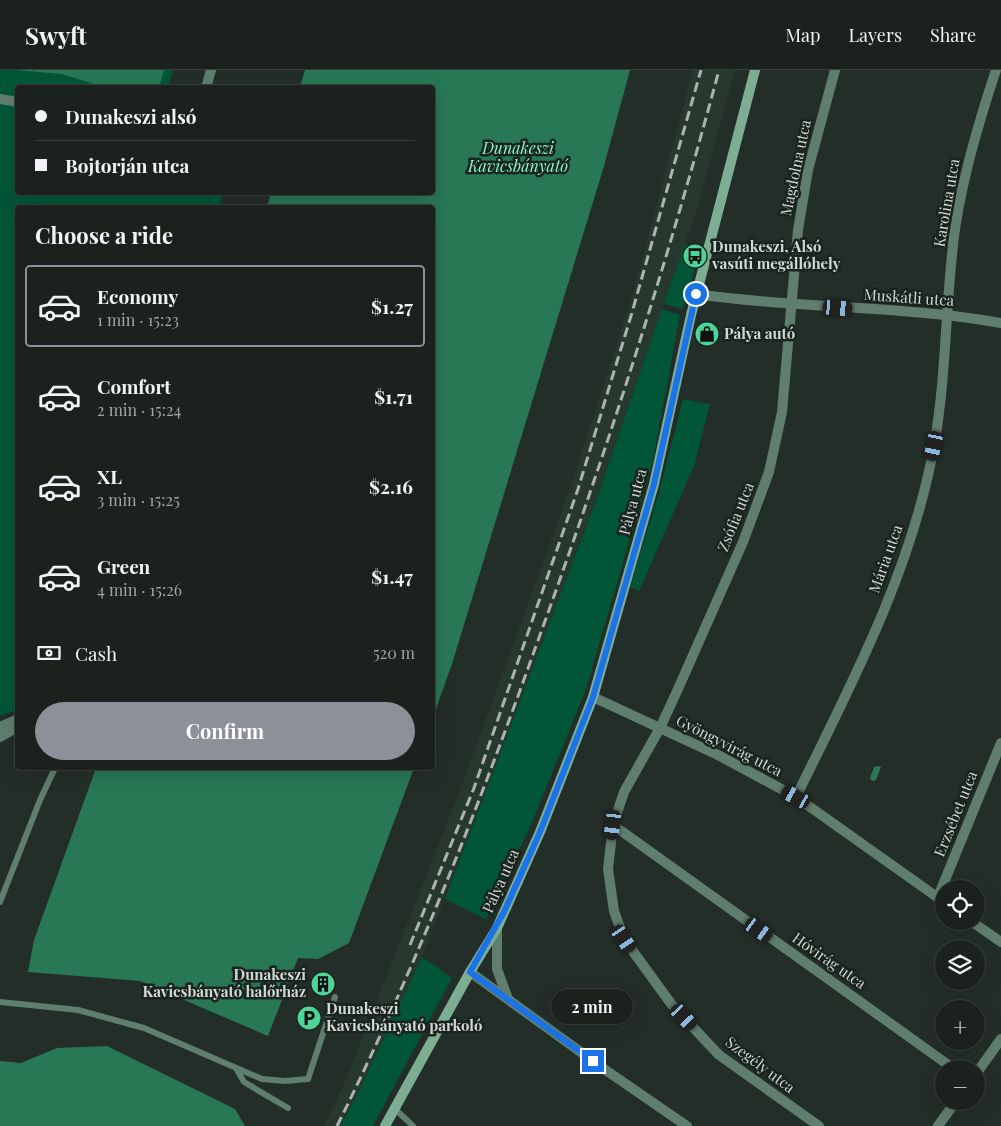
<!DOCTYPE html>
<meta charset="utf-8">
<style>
body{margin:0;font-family:"Playfair Display",serif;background:#282f2b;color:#f1f3f6;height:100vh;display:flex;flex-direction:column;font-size:19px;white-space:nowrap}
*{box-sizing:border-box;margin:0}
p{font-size:16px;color:#a0a4a4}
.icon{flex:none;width:28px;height:28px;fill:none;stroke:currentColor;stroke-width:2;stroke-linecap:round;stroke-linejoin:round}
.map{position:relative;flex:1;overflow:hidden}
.sheet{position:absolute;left:15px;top:135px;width:420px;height:565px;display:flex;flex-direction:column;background:#1b221e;border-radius:5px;box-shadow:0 5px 20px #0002,0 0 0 1px #393f3c}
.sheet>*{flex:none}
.top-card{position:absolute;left:15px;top:15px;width:420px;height:110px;border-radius:5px;box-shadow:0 5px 20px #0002,0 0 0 1px #393f3c;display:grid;align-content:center;height:110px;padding:0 20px;background:#1b221e}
.controls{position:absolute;left:935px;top:810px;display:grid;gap:10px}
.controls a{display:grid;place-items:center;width:50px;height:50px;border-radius:50%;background:#1b221e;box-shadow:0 5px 20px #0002,0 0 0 1px #393f3c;font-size:25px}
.end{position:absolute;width:22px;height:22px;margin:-11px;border:6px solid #1a73e8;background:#fff;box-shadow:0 0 0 2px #fff}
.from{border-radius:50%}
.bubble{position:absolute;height:35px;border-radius:18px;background:#1b221e;box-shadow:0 5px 20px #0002,0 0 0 1px #393f3c;font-size:16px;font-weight:700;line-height:35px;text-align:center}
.car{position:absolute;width:15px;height:30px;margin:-15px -8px;border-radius:6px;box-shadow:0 0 4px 1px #0007;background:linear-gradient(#222 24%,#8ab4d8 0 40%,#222 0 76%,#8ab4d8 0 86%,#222 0)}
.top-card b{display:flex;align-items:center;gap:18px;height:48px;font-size:19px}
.top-card b+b{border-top:1px solid #393f3c}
.top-card i{width:12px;height:12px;background:#f1f3f6}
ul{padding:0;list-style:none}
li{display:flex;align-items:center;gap:15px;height:82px;margin:0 10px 8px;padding:0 10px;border:2px solid transparent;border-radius:5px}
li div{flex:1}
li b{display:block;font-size:19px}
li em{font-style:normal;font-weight:700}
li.current{border-color:#8c9099}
li>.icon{width:45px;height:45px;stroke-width:1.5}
h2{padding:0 20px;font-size:22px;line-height:60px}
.pay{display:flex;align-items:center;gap:12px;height:55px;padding:0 20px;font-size:19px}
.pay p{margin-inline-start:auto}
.button{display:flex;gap:10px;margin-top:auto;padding:10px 20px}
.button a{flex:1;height:58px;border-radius:30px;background:#8c9099;color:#fff;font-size:20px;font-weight:700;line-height:58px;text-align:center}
header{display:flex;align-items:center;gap:30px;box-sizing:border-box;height:70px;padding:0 25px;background:#1b221e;border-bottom:1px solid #393f3c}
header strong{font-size:24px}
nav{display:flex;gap:28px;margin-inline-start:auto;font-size:18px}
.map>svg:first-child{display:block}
.built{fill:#27382f}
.green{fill:#005637}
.water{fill:#287755}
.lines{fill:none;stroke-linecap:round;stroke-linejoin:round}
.lane{stroke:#607e6e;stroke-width:6}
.street{stroke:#607e6e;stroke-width:10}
.secondary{stroke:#7dae94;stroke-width:10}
.rail{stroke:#acb3af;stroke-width:3;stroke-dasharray:10 5;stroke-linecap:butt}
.route{stroke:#1a73e8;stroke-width:6}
.labels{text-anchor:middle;stroke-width:5;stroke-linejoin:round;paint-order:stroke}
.street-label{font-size:15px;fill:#d2d8d5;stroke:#1a241e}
.poi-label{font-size:15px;font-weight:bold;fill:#d2d8d5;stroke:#1a241e;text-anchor:start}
.water-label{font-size:16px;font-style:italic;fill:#8df8c4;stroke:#1a241e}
</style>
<header>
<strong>Swyft</strong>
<nav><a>Map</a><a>Layers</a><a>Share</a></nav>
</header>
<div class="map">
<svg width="1001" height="1056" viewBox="0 0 1001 1056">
<rect width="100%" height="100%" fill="#242e28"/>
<!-- built -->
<polygon class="built" points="693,0 735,0 698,136 597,427 422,887 358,1023 341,1056 324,1056 345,1012 461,717 571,416 632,227"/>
<!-- green -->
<g class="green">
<polygon points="0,0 173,0 168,17 18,18 18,122 223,123 219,137 18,138 18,640 0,646"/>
<polygon points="685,173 699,183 683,239 664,234"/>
<polygon points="662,239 680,245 653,390 586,619 531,755 486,849 445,829 597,428"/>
<polygon points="683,329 710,334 694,396 639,521 630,517 658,426"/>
<polygon points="422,887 452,908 373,1056 341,1056 358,1023"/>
</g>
<!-- water -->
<g class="water">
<polygon points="15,0 164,0 159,17 103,17 62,4"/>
<polygon points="305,0 630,0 604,96 452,594 433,647 432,138 267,137 271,123 432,122 432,18 300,17"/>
<polygon points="878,696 881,697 876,710 872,711 870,708 874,697"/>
<polygon points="96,698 414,698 349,873 318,889 298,888 268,966 140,911 28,902 34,870"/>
<polygon points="107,976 235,1039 245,1056 0,1056 0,991 21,993 57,978"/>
</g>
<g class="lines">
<!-- lane -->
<g class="lane">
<polyline points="0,832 40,730 55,698"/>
<polyline points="0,932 78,940 144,958 262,1009 285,1011 308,1009 335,927"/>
<polyline points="236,998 244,1012 288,1038"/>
<polyline points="394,1038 413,1056"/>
</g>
<!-- street -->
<g class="street">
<polyline points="206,18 211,0"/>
<polyline points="0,29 18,32"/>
<path d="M696,224C797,239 901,235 1001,253"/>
<polyline points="593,627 718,685 796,727 944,832"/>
<polyline points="0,657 18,649"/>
<polyline points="0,667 18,657"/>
<path d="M796,727C851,615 912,500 934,376C947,304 945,231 955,159C963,105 979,52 996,0"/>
<polyline points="613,755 954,999"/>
<polyline points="938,827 1001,673"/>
<polyline points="971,851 1001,872"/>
<polyline points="497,858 497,899 508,929"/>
<polyline points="470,902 607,1001 687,1056"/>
<polyline points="976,1004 1001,969"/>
<polyline points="819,1056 719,985 672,935 624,869 614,841 608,799 613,755 624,722 660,658 678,619 743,472 769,402 782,342 798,160 808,100 835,0"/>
<polyline points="938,1056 956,1031"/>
</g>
<!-- secondary -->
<polyline class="secondary" points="385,1056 470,902 497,858 540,762 593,627 654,414 691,245 755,0"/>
<!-- rail -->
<g class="rail">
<polyline points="410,875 474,718 578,419 631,246 701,0"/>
<path d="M337,1056C414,901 478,739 536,576C605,386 667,195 719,0"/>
</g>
</g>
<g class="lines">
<!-- route -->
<polyline class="route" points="593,991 470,902 504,842 540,762 593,627 654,414 696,224"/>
</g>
<!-- icons -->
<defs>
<symbol id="bus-disc" viewBox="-11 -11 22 22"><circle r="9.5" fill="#4ed399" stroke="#1a241e"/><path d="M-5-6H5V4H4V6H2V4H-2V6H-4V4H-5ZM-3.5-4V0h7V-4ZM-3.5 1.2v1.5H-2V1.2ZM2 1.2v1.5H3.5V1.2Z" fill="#111"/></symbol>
<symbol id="shop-disc" viewBox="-11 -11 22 22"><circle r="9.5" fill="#4ed399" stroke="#1a241e"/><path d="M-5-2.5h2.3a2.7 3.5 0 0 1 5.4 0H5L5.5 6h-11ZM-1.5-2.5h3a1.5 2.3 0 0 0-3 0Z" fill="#111"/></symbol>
<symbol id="building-disc" viewBox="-11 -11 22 22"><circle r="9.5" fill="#4ed399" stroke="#1a241e"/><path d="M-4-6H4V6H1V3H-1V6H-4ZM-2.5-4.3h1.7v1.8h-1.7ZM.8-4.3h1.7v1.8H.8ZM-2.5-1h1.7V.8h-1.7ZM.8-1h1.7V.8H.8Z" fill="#111"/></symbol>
<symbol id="parking-disc" viewBox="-11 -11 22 22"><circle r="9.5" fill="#4ed399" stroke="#1a241e"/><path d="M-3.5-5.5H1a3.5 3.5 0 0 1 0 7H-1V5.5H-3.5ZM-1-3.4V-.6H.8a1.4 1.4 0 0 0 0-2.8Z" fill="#111"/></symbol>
</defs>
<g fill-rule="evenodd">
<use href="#bus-disc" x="681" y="172" width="28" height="28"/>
<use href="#shop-disc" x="693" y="250" width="28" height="28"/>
<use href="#building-disc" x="309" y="900" width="28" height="28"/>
<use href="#parking-disc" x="295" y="934" width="28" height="28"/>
</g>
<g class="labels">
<!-- street labels -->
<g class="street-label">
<text transform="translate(796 98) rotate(-78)" y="5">Magdolna utca</text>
<text transform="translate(947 133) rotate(-80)" y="5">Karolina utca</text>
<text transform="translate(909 228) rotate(4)" y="5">Muskátli utca</text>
<text transform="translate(633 432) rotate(-75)" y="5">Pálya utca</text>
<text transform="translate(736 447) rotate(-68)" y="5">Zsófia utca</text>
<text transform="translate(886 489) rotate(-70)" y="5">Mária utca</text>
<text transform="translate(729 676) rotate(27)" y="5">Gyöngyvirág utca</text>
<text transform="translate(956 744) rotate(-68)" y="5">Erzsébet utca</text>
<text transform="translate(501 811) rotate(-66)" y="5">Pálya utca</text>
<text transform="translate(829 891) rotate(35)" y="5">Hóvirág utca</text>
<text transform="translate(760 995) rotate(37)" y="5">Szegély utca</text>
</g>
<!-- poi labels -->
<g class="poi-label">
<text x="712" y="182">Dunakeszi, Alsó<tspan x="712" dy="17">vasúti megállóhely</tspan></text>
<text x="724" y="269">Pálya autó</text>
<text x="306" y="910" text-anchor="end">Dunakeszi<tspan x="306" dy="17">Kavicsbányató halőrház</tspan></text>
<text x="326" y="944">Dunakeszi<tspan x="326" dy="17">Kavicsbányató parkoló</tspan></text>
</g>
<!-- water labels -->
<g class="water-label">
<text x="518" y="84">Dunakeszi<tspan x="518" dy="18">Kavicsbányató</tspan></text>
</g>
</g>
</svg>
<div class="controls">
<a><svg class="icon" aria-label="locate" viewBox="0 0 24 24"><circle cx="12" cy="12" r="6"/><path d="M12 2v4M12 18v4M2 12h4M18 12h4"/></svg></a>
<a><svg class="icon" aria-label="layers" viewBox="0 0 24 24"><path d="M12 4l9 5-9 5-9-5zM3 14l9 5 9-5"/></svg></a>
<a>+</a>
<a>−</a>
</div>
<i class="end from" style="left:696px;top:224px"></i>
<i class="end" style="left:593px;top:991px"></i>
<div class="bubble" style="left:551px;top:919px;width:82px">2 min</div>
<i class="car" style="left:838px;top:238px;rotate:95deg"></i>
<i class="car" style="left:934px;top:376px;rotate:192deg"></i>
<i class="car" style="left:796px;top:727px;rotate:299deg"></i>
<i class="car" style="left:613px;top:755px;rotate:187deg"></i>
<i class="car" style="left:759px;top:860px;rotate:125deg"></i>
<i class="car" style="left:624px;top:869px;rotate:146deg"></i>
<i class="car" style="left:684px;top:947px;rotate:137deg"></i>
<div class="top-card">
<b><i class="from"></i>Dunakeszi alsó</b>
<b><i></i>Bojtorján utca</b>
</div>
<section class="sheet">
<h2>Choose a ride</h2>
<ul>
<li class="current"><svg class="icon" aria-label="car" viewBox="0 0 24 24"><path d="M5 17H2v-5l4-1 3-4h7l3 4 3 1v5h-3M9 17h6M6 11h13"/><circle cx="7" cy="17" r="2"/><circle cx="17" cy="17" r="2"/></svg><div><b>Economy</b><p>1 min · 15:23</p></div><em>$1.27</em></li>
<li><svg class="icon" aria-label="car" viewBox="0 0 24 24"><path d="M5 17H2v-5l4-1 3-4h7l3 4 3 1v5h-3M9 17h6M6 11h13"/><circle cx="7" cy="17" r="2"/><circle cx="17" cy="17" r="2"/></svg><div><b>Comfort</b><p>2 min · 15:24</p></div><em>$1.71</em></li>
<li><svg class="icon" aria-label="car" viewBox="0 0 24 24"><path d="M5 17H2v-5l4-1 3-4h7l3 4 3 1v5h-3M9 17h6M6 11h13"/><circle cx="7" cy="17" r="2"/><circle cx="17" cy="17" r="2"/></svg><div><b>XL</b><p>3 min · 15:25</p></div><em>$2.16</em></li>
<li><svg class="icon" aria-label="car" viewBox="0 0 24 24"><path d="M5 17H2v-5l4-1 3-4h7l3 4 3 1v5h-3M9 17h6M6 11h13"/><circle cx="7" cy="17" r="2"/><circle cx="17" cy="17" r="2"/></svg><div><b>Green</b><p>4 min · 15:26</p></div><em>$1.47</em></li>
</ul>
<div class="pay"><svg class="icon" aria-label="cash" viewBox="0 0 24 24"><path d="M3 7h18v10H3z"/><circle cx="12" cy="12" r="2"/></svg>Cash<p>520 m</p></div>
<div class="button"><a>Confirm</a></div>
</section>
</div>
